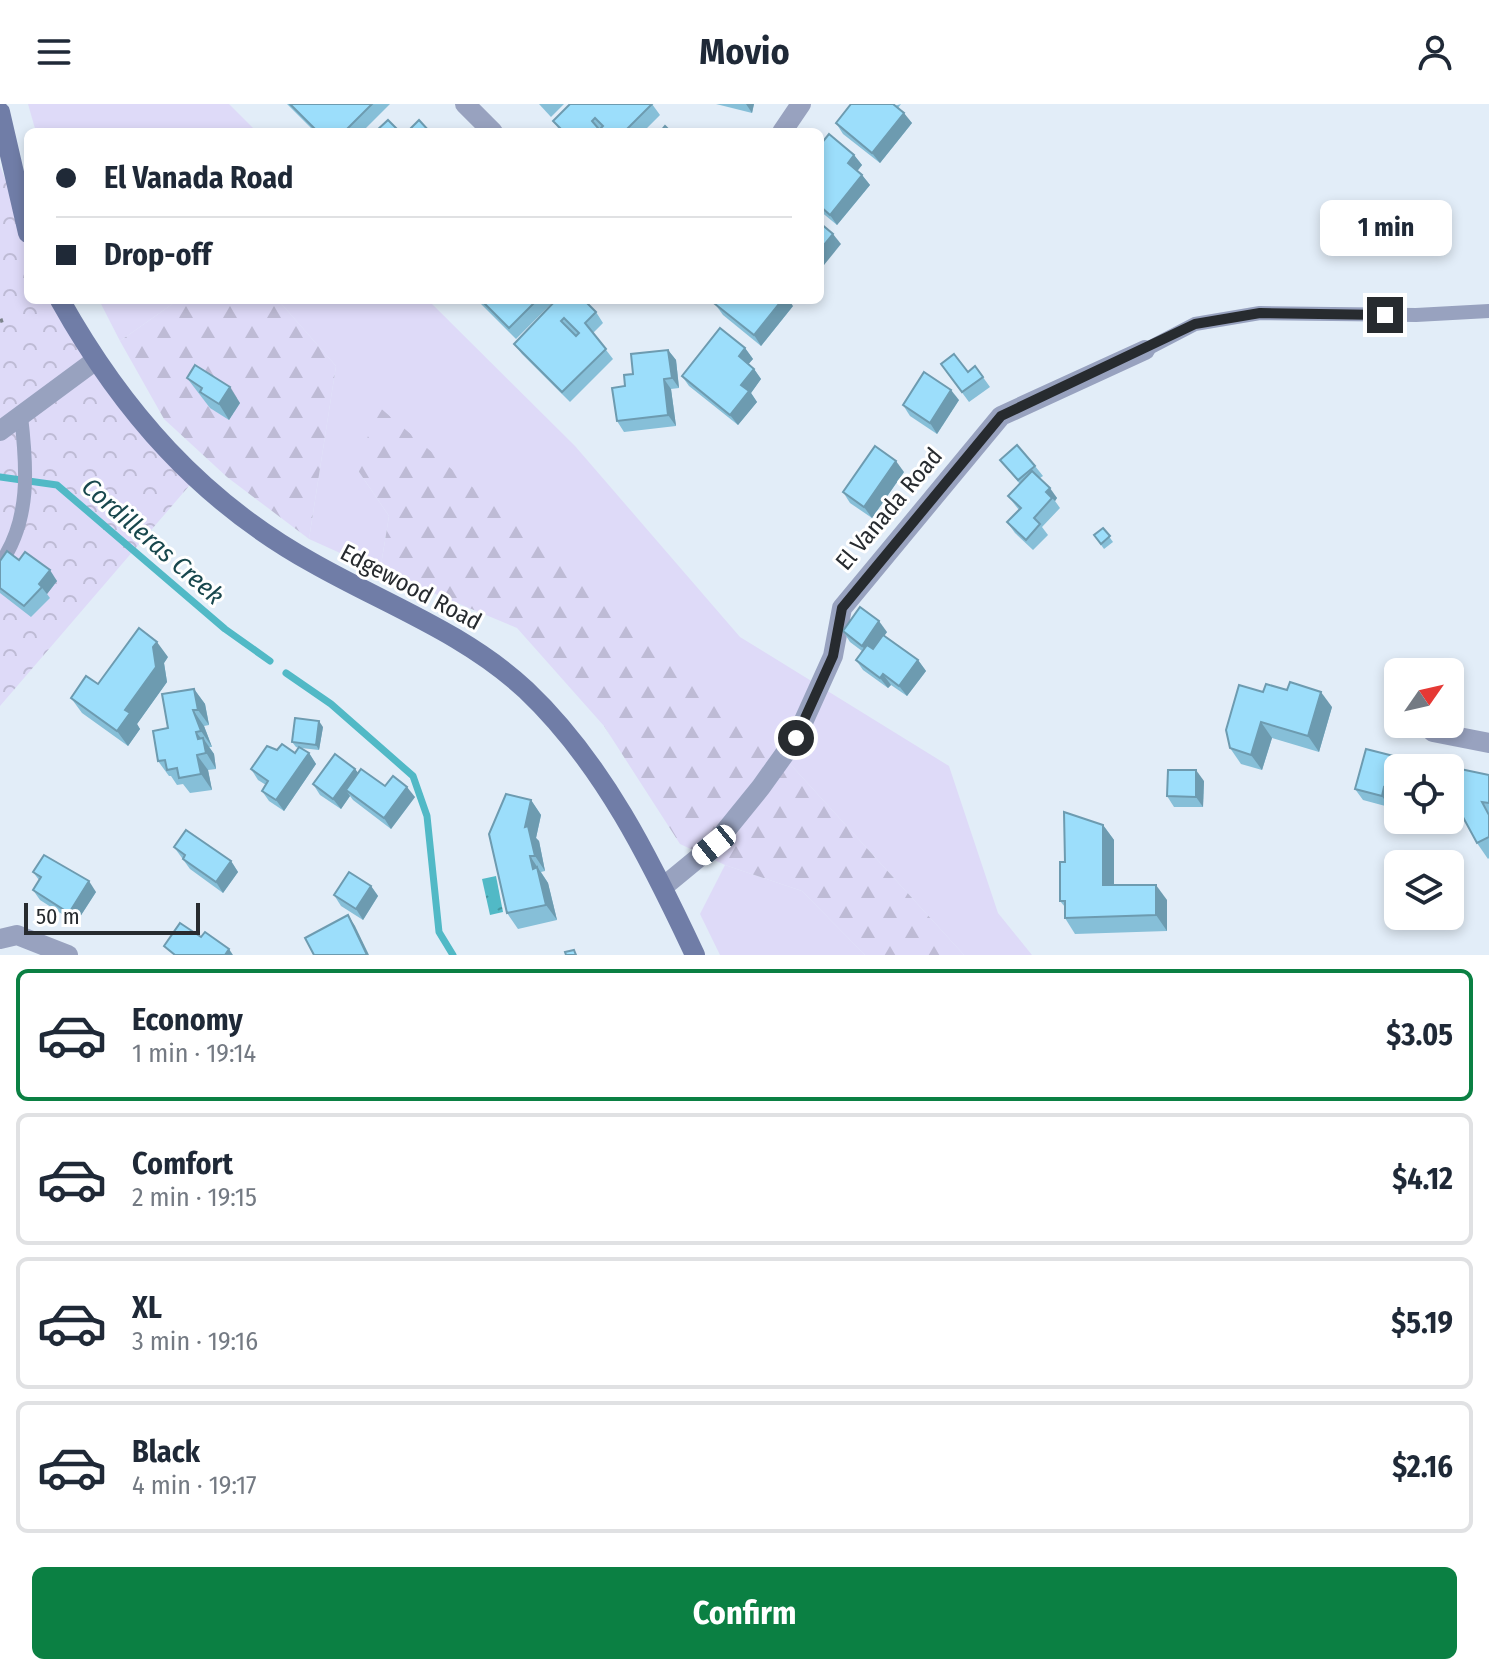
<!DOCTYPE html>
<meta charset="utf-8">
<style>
body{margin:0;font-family:"Fira Sans Condensed",sans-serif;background:#f2f2f3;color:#1f2937;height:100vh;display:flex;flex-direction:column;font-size:30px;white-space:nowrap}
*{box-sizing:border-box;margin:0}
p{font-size:26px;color:#747a83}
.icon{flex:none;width:44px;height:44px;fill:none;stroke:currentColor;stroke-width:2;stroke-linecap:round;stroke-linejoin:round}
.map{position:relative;height:851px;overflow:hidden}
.panel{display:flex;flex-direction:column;background:#fff;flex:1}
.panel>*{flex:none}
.hud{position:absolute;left:24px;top:24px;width:800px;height:176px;border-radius:12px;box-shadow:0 4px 12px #0003;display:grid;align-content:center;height:176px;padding:0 32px;background:#fff}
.needle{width:52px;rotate:56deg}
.tools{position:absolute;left:1384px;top:554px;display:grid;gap:16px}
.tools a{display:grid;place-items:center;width:80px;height:80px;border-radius:12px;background:#fff;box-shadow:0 4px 12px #0003;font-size:40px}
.scale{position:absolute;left:24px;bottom:20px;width:176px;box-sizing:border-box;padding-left:8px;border:4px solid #272b2f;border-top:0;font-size:22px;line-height:28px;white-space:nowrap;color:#272b2f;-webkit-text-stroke:6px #fff;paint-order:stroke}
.end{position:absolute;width:36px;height:36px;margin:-18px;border:10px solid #272b2f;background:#fff;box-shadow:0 0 0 4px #fff}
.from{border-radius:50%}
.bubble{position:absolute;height:56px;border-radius:12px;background:#fff;box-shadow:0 4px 12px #0003;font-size:26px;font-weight:700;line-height:56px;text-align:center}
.car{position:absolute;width:24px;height:48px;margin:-24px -12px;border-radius:10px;box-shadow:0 0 6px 2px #0007;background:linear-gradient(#fff 24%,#345 0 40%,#fff 0 76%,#345 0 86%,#fff 0)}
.hud b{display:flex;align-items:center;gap:28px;height:76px;font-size:30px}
.hud b+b{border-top:2px solid #e0e1e3}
.hud i{width:20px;height:20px;background:#1f2937}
ul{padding:14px 0 0;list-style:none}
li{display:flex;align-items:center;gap:24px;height:132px;margin:0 16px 12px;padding:0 16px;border:4px solid #e0e1e3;border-radius:12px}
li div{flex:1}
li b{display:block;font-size:30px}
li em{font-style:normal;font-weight:700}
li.active{border-color:#0b8043}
li>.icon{width:72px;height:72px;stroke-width:1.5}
.primary-button{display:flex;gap:16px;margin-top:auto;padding:16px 32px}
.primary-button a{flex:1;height:92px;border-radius:12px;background:#0b8043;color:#fff;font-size:32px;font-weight:700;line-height:92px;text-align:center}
header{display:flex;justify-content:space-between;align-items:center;height:104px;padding:0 32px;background:#fff;font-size:36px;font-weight:700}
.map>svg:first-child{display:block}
.green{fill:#dedaf8}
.forest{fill:url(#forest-firs)}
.park{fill:url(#park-crowns)}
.water{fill:url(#water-ripples)}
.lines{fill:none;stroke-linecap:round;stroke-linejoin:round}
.stream{stroke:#51b9c6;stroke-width:7}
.path{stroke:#7d848c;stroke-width:4;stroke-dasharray:4 4;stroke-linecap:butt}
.service{stroke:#98a2bf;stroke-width:14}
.minor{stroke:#98a2bf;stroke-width:20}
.secondary{stroke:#707da7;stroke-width:20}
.wall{fill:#86bfd8}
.shaded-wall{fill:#6d9bb0}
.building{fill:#9cdefb;stroke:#6d9bb0;stroke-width:2;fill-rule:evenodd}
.route{stroke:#272b2f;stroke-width:10}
.labels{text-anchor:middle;stroke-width:6;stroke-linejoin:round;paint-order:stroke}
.street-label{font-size:24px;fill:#272b2f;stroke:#fff}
.water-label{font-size:26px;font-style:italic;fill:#18474d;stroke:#fff}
</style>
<header><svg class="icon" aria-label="menu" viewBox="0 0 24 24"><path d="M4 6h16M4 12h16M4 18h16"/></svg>Movio<svg class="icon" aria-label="person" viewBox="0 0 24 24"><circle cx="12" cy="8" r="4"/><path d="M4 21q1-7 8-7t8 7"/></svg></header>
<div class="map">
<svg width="1489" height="851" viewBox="0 0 1489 851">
<defs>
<pattern id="forest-firs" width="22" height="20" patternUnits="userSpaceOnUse" patternTransform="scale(2)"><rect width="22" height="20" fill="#dedaf8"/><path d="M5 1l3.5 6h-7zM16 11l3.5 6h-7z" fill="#bebbd5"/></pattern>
<pattern id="park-crowns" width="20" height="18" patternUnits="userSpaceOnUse" patternTransform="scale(2)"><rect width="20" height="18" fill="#dedaf8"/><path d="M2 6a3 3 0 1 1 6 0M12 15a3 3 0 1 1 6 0" fill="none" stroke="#bebbd5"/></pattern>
<pattern id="water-ripples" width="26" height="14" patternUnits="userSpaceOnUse" patternTransform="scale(2)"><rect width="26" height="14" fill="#51b9c6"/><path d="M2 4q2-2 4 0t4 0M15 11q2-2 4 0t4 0" fill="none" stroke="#4397a1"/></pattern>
</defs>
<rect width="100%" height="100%" fill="#e2edf8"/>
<!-- green -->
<g class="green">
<polygon points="28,0 229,0 257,28 36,28"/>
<polygon points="99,196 178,196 120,237"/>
<polygon points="278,196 428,196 575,342 740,533 949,662 998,809 1032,851 964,851 772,640 357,365 389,412 380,467 309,435 336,262"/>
<polygon points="725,761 802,787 865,851 720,851 700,810"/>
</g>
<!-- forest -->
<g class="forest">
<polygon points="178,196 278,196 336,262 309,435 227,373 164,315 120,237"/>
<polygon points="378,302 772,640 964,851 865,851 802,787 725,761 680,740 604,622 517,524 380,467 389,412 357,365"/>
</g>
<!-- park -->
<polygon class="park" points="0,62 28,132 28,196 60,196 195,375 0,602"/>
<!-- water -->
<polygon class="water" points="496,772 503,808 490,811 482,775"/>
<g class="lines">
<!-- stream -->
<g class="stream">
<polyline points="0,373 57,381 225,525 270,557"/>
<polyline points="286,569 331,600 413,672 427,712 439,828 453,851"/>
</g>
<!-- path -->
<polyline class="path" points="0,217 3,216"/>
<!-- service -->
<g class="service">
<polyline points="1145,246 1195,220 1260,209 1416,211 1489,207"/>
<path d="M0,460C31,416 27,363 21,312"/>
</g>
<!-- minor -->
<g class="minor">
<polyline points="465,0 493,28"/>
<polyline points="782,28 801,0"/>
<polyline points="0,327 96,256"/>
<polyline points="1425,620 1433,628 1489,639"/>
<polyline points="663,783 714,741 761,683 796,634 833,552 842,504 1001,312 1145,246"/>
<polyline points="0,835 17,831 68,851"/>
</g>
<!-- secondary -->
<g class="secondary">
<polyline points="0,8 28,129"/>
<path d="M60,196C122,307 201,397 313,459C385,500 465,529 526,586C603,659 651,757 695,851"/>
</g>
</g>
<!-- wall -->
<g class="wall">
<polygon points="287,0 390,0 362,28 315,28"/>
<polygon points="539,0 564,0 551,13"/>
<polygon points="652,0 660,11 646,25 649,28 561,28 553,17"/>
<polygon points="716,0 754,0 752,9"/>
<polygon points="901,0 898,4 912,19 880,59 843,30 836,19"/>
<polygon points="820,41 854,51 862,61 857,67 862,71 870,81 837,121 820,107"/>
<polygon points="477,196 555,196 516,235"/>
<polygon points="556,196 596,208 603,219 593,229 613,255 570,298 522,250 514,240"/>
<polygon points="715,200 793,202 761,242 723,211"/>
<polygon points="745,244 753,255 748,260 754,265 761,275 751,289 757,298 738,321 689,282 682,272"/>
<polygon points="668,246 676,256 679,284 671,285 676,322 624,328 617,317 625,282 633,270"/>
<polygon points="941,260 968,268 975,262 990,283 969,298"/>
<polygon points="187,274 240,299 229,316 210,304"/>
<polygon points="959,296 937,330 910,312 903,301"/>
<polygon points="1000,356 1035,362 1043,372 1040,374 1057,394 1055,397 1060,404 1042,423 1048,431 1033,446 1015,429 1007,418 1019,406 1008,392 1020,380"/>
<polygon points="904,368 872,414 850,399 843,388"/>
<polygon points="1103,424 1113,438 1104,445 1094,431"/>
<polygon points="19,456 57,477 47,490 50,494 31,513 0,489 0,457"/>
<polygon points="843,527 887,528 884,532 918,556 926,567 907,592 891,581 888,584 863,566 856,556 862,547 850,538"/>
<polygon points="168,553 164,559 167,578 137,620 140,625 128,642 82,609 71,594"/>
<polygon points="194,585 205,600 209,621 204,622 212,643 209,643 214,650 216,665 208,666 212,686 190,689 183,680 177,681 171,672 169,672 158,657 168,624"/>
<polygon points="1263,588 1332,603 1319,648 1272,634 1262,666 1241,660 1230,644"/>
<polygon points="323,623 319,646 301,644 309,649 316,660 284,707 269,697 262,687 266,681 258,676 251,665 277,646 295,649 299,644 296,643 292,638"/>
<polygon points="1366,645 1429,661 1431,664 1398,664 1398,695 1392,694 1389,703 1363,696 1355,685"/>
<polygon points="1450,664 1489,671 1489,754 1488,755 1477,739 1459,706 1451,705 1450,703"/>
<polygon points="355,665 358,669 385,682 415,693 391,725 353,696 350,692 341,705 320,691 313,680"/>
<polygon points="1204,677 1203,703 1174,703 1167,692"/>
<polygon points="531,696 541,711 536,734 539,737 545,767 541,768 548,779 557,816 518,825 507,809"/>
<polygon points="1103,721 1114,736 1114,781 1167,796 1167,827 1075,830 1065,814 1065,803 1060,797 1065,758"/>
<polygon points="174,743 231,757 238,768 223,789 190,765"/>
<polygon points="33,768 96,788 76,819 40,796 33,786 39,776"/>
<polygon points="371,782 378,792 363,816 341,802 334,791"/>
</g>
<!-- shaded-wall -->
<g class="shaded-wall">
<polygon points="746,0 754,0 752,9"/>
<polygon points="904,9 912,19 880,59 872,49"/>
<polygon points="854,51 862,61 855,70 848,59"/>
<polygon points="862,71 870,81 837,121 830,111"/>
<polygon points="833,130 841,140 820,166 820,146"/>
<polygon points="782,196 789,196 793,202 761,242 754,231"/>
<polygon points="745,244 753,255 746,263 739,252"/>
<polygon points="668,246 676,256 679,284 672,274"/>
<polygon points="754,265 761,275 751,289 757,298 738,321 730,311 741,281"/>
<polygon points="664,275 671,285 676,322 668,311"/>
<polygon points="230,283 240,299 229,316 219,300"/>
<polygon points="951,286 959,296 937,330 930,319"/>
<polygon points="896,357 904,368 872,414 864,403"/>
<polygon points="1050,384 1057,394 1055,397 1046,388"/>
<polygon points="50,466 57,477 47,490 39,480"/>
<polygon points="879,517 887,528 870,552 862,542"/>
<polygon points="157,538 168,553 164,559 167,578 137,620 140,625 128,642 117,627 153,543"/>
<polygon points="918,556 926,567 907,592 899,582"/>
<polygon points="883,570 891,581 888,584 880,574"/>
<polygon points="194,585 205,600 209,621 198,606"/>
<polygon points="1321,588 1332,603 1319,648 1308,632"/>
<polygon points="193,606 204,622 212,643 201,627"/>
<polygon points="319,617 323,623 319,646 316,641"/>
<polygon points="1261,618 1272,634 1262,666 1251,651"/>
<polygon points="196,628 204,638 203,634 214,650 216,665 198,635"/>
<polygon points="309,649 316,660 284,707 276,696"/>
<polygon points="197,651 208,666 212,686 201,670"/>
<polygon points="355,665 363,675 346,686 350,692 341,705 333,695"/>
<polygon points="1196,666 1204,677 1203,703 1196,693"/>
<polygon points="407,683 415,693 391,725 384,714"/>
<polygon points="1384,683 1392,694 1389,703 1382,692"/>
<polygon points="531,696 541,711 536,734 539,737 545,767 535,752 525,723"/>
<polygon points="1103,721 1114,736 1114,796 1103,781"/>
<polygon points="530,752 548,779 557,816 546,801 533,765"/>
<polygon points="231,757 238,768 223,789 216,778"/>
<polygon points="89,777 96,788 76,819 69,809"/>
<polygon points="1156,781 1167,796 1167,827 1156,811"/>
<polygon points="371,782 378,792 363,816 356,805"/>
<polygon points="348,811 355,822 369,851 367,851"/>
<polygon points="229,845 233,851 225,851"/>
</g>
<!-- building -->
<g class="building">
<polygon points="290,0 372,0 344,28 318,28"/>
<polygon points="570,0 652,0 624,28 597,28 603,22 595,14 592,17 598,24 594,28 564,28 553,17"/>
<polygon points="851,0 893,0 904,9 872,49 836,19"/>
<polygon points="388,16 400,28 375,28"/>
<polygon points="419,16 430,28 407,28"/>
<polygon points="665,22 671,28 660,28"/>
<polygon points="829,30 854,51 848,59 862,71 830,111 820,102 820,41"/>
<polygon points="820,119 833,130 820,146"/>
<polygon points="481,196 537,196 509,224"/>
<path d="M556,196H584L596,208L585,219L606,245L562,288L514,240ZM564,214L579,229L576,232L561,217Z"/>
<polygon points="719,196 782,196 754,231 715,200"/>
<polygon points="720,224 745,244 739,252 754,265 741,281 749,287 730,311 682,272"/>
<polygon points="668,246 672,274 664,275 668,311 617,317 612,284 625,282 624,271 633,270 631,250"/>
<polygon points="954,250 968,268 975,262 983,273 962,288 941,260"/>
<polygon points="195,261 230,283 219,300 200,288 202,284 187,274"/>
<polygon points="924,268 951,286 930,319 903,301"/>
<polygon points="1017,341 1035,362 1018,376 1000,356"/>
<polygon points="875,342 896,357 864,403 843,388"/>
<polygon points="1032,367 1050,384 1046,388 1052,394 1034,414 1040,420 1026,436 1007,418 1021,404 1008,392"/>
<polygon points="1103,424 1110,432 1101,440 1094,431"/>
<polygon points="7,447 19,456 25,448 50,466 39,480 42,483 24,502 0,484 0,457"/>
<polygon points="860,503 879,517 862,542 843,527"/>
<polygon points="139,524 157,538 153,543 156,563 125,606 130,609 117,627 71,594 86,572 98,580"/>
<polygon points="883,531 918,556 899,582 883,570 880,574 856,556 867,541 873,545"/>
<polygon points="1290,578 1321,588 1308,632 1261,618 1251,651 1230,644 1226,626 1239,581 1263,588 1266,580 1287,586"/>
<polygon points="194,585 198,606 193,606 201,627 196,628 198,635 203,634 206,649 197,651 201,670 179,674 177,664 167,666 165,656 158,657 153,627 168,624 162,590"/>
<polygon points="295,614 319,617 316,641 292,638"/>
<polygon points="282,640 295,649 299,643 309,649 276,696 262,687 268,677 251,665 267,642 277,646"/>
<polygon points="1366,645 1429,661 1429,664 1398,664 1398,686 1384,683 1382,692 1355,685"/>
<polygon points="335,650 355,665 333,695 313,680"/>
<polygon points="1446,662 1489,671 1489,699 1482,698 1489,711 1489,733 1477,739 1451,691 1450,691 1450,664 1445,664"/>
<polygon points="361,665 385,682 393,672 407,683 384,714 346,686"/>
<polygon points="1168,666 1196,666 1196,693 1167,692"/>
<polygon points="506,690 531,696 525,723 528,722 535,752 530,752 533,765 537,763 546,801 507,809 489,730"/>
<polygon points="1064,708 1103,721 1103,781 1156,781 1156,811 1065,814 1065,797 1060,797 1060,758 1065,758"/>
<polygon points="186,726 231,757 216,778 183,755 185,751 174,743"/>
<polygon points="44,751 89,777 69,809 33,786 41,773 33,768"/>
<polygon points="349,768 371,782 356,805 334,791"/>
<polygon points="348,811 367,851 314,851 305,834"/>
<polygon points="180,819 201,833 205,828 229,845 225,851 175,851 164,842"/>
<polygon points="574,846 576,851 566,851 565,848"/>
</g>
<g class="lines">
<!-- route -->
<polyline class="route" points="796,634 833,552 842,504 1001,312 1195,220 1260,209 1385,211"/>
</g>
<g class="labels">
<!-- street labels -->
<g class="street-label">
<text transform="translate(889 405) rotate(-50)" y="8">El Vanada Road</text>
<text transform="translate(411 483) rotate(28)" y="8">Edgewood Road</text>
</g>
<!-- water labels -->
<g class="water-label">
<text transform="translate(153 437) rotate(41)" y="9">Cordilleras Creek</text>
</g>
</g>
</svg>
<div class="tools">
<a><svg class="needle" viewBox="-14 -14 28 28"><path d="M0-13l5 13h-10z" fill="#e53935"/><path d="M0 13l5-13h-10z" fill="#747a83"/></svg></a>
<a><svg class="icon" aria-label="locate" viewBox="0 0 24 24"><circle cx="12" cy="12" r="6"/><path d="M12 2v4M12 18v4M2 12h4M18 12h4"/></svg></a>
<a><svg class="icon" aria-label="layers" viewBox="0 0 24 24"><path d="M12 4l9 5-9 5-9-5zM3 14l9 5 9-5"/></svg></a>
</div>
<div class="scale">50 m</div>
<i class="end from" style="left:796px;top:634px"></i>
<i class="end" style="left:1385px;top:211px"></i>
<div class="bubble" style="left:1320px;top:96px;width:132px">1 min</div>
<i class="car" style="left:714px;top:741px;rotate:231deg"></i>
<div class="hud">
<b><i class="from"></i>El Vanada Road</b>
<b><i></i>Drop-off</b>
</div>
</div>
<section class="panel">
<ul>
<li class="active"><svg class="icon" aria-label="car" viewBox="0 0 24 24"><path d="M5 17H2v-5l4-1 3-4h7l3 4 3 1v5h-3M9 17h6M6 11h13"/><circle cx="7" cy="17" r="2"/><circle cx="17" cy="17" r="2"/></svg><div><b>Economy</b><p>1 min · 19:14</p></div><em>$3.05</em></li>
<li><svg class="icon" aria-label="car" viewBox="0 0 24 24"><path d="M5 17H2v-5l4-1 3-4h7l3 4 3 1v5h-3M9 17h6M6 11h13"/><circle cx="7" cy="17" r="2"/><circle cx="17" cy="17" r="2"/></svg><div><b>Comfort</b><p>2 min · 19:15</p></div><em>$4.12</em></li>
<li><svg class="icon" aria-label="car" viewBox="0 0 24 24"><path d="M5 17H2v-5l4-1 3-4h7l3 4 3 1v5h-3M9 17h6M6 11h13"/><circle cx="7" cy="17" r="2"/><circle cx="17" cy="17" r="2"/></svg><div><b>XL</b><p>3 min · 19:16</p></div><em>$5.19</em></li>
<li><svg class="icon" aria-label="car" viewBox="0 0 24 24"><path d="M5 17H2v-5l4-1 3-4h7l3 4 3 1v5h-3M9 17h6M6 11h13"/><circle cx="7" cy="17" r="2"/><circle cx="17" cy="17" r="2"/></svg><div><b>Black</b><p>4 min · 19:17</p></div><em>$2.16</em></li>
</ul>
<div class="primary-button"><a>Confirm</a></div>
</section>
